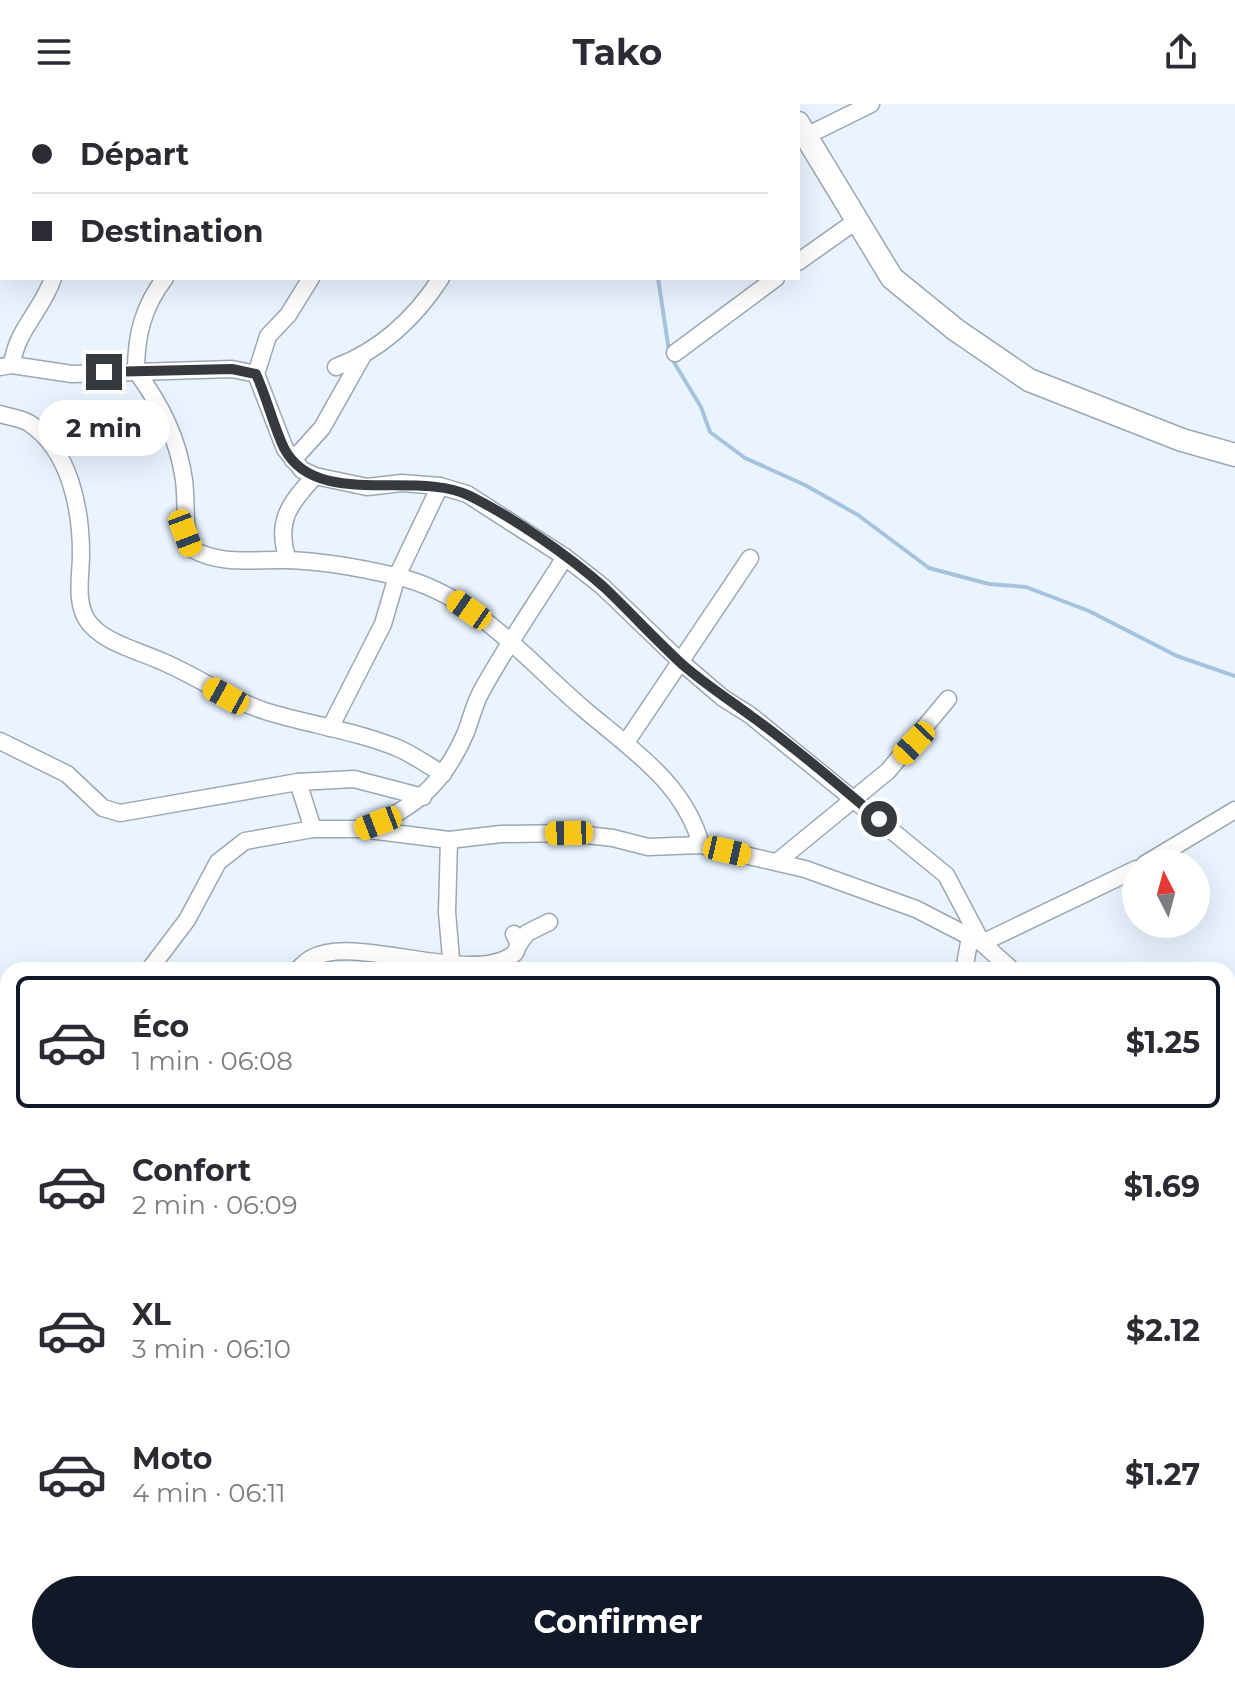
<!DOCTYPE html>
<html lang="fr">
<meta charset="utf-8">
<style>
body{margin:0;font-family:Montserrat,sans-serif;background:#f2f2f3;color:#2b2b33;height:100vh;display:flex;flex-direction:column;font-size:30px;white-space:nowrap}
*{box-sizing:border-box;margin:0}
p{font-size:26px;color:#7c7c81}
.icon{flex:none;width:44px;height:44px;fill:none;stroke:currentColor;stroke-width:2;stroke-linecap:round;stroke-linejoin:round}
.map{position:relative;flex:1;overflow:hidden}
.sheet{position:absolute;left:0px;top:858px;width:1236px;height:722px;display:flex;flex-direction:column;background:#fff;border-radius:24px 24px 0 0;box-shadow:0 8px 32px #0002}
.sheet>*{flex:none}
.hud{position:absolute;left:0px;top:0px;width:800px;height:176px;box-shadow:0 8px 32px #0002;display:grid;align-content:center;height:176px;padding:0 32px;background:#fff}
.needle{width:52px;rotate:354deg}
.tools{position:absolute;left:1122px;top:746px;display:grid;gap:16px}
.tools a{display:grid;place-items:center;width:88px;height:88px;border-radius:50%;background:#fff;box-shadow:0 8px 32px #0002;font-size:40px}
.end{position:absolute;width:36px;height:36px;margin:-18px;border:10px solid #343a3e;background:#fff;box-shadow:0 0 0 4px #fff}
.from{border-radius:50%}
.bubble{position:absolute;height:56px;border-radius:28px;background:#fff;box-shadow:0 8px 32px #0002;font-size:26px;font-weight:700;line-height:56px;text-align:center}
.car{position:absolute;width:24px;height:48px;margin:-24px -12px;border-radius:10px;box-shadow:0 0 6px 2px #0007;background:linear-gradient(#f5c518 24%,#345 0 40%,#f5c518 0 76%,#345 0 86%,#f5c518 0)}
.hud b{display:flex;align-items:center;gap:28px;height:76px;font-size:30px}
.hud b+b{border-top:2px solid #e1e1e2}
.hud i{width:20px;height:20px;background:#2b2b33}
ul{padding:14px 0 0;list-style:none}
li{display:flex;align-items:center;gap:24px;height:132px;margin:0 16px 12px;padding:0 16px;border:4px solid transparent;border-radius:12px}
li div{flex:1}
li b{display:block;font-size:30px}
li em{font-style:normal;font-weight:700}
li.on{border-color:#111827}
li>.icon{width:72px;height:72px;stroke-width:1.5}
.button{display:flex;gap:16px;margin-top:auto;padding:16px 32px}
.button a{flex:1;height:92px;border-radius:48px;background:#111827;color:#fff;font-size:32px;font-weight:700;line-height:92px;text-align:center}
header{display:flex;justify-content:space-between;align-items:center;height:104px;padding:0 32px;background:#fff;font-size:36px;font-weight:700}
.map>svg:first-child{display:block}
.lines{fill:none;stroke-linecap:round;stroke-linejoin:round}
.stream{stroke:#a6c3dd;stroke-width:4}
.street-casing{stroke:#9ba8b4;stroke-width:19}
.secondary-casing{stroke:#9ba8b4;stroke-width:25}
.street{stroke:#fff;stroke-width:16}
.secondary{stroke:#fff;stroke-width:22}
.route{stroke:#343a3e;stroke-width:10}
</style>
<header><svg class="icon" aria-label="menu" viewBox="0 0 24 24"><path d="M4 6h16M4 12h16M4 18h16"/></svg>Tako<svg class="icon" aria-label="share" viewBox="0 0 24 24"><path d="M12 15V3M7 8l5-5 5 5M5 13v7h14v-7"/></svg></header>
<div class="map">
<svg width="1235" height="1579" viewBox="0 0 1235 1579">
<rect width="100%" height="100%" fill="#e9f4fe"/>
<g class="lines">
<!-- stream -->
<g class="stream">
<polyline points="562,0 564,2"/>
<polyline points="658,174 669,247"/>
<polyline points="672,255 701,303 710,328 745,354 805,381 858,411 929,464 989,480 1026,483 1089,507 1177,552 1235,572"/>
</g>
<defs>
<g id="street">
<polyline points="177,0 178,2"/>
<polyline points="298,0 299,2"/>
<polyline points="432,0 433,2"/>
<polyline points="78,2 79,0"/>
<polyline points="157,2 160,0"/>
<polyline points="0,6 2,7"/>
<polyline points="798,36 871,0"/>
<polyline points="798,158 856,117"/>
<path d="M165,174C143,203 136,231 136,267C161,301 178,334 184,376C187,400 183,422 192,445C223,462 252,455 286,456C321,457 361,464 395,472C474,489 527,557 585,606C631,645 685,680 701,741"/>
<polyline points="311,174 288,211 268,232 256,270 285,345 302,366 315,372 367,383 402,379 440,382 467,390 565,453 602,482 682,559 723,594 750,611 946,771 982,839 1136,765"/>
<polyline points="675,249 776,174"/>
<path d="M12,261C16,226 42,207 53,174"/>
<polyline points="0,263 12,261 72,270 232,265 256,270"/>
<path d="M336,263C381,246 415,214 441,174"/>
<path d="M0,310C9,313 21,314 29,319C70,346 81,405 81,450C81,471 75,497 87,516C101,538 139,547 161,557C197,572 228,595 265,607C310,621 357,627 400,645C415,652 429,662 443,670"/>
<polyline points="293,356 322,324 362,253"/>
<path d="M288,456C275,418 289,400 315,372"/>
<polyline points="330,624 383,520 397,472 440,382"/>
<polyline points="0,637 67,670 103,704 120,709 298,678 354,675 423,693"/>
<polyline points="627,637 750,454"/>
<polyline points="298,678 313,725"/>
<path d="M362,725C413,706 444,680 466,628C471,615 474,601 481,588C506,542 537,498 565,453"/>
<polyline points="449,736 447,808 452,866"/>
<polyline points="777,758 888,667 948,595"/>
<polyline points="1145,760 1235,706"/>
<polyline points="519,840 527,829 549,818"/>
<polyline points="149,866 187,816 218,758 245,737 313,725 361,725 449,736 501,730 569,729 613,734 648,743 701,741 805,765 916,805 982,839 1012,866"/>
<path d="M297,866C302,862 307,856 312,854C356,829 474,884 515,849L519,840L514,830"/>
<polyline points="964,866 970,833"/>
<polyline points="1228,987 1235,981"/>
<polyline points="0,990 8,985"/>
<polyline points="0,1130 8,1126"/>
<polyline points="1228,1200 1235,1200"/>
<polyline points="1228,1400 1235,1399"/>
<polyline points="0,1453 8,1454"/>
<polyline points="201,1572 206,1579"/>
<polyline points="41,1579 47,1572"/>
<polyline points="309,1579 314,1572"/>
<polyline points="494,1579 508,1572"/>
</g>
<g id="secondary">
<polyline points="785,0 786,2"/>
<polyline points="798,19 892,174 956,226 1029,276 1182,336 1235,351"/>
</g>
</defs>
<!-- street casing -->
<use href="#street" class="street-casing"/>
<!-- secondary casing -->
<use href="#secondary" class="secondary-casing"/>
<!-- street -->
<use href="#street" class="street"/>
<!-- secondary -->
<use href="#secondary" class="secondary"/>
</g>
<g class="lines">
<!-- route -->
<path class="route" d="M104,268L232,265L256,270C267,294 273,321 284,344C316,406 417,365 470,392C514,414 568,451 605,484C631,509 656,536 683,561C705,580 728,595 751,612C795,643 837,680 879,715"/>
</g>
</svg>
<div class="tools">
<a><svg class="needle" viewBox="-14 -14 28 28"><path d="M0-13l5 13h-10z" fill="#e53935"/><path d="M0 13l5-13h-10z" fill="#7c7c81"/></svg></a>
</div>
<i class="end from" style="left:879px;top:715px"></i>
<i class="end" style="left:104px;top:268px"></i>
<div class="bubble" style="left:38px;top:296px;width:132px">2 min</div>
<i class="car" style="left:185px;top:429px;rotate:159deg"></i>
<i class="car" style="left:469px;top:506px;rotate:305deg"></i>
<i class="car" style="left:226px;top:592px;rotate:299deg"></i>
<i class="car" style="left:914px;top:639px;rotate:223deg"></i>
<i class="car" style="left:378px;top:719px;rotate:249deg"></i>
<i class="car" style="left:569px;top:729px;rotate:269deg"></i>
<i class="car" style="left:727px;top:747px;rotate:103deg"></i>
<div class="hud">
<b><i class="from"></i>Départ</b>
<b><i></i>Destination</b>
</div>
<section class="sheet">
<ul>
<li class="on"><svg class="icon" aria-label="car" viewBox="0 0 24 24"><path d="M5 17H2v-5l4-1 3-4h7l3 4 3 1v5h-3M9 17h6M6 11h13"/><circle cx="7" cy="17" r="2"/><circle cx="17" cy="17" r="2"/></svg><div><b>Éco</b><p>1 min · 06:08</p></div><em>$1.25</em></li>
<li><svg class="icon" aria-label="car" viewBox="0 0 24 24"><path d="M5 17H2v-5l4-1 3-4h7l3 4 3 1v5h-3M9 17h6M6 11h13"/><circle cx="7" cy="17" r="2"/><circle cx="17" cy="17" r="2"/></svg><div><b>Confort</b><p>2 min · 06:09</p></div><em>$1.69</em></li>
<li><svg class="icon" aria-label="car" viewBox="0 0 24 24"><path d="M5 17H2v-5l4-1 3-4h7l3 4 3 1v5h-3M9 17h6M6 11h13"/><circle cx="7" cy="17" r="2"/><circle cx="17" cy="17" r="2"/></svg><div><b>XL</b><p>3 min · 06:10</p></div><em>$2.12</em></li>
<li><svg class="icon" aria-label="car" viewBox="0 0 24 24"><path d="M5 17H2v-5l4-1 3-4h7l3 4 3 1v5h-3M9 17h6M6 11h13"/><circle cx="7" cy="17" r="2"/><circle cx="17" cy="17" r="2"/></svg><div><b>Moto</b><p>4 min · 06:11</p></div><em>$1.27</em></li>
</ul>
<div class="button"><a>Confirmer</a></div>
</section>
</div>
